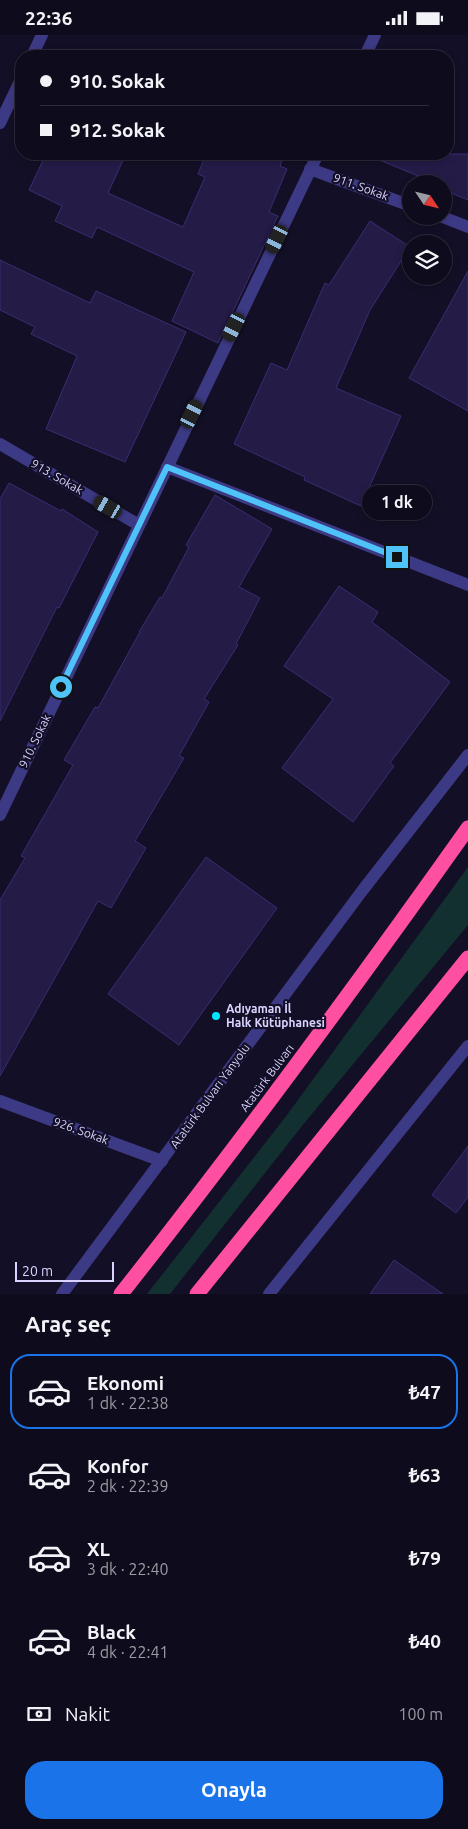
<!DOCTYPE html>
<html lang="tr">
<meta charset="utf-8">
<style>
body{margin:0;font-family:Ubuntu,sans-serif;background:#171425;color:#f1f3f6;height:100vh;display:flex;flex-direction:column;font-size:19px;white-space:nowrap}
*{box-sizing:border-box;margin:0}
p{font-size:16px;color:#9b9ba3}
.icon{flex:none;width:28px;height:28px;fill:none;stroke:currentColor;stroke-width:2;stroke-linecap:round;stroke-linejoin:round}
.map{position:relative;height:1259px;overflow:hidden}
.panel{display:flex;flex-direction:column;background:#0e0b1c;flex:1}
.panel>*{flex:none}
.hud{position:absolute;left:15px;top:15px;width:439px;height:110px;border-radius:20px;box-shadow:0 2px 8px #0003,0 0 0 1px #2e2b3b;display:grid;align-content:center;height:110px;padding:0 25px;background:#0e0b1c}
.needle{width:32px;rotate:125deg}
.fabs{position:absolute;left:402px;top:140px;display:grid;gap:10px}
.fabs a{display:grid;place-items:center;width:50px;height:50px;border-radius:50%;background:#0e0b1c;box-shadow:0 2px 8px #0003,0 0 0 1px #2e2b3b;font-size:25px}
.scale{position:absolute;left:15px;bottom:12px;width:99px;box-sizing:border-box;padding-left:5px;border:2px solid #d9d4ff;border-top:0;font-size:14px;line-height:18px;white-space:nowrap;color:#d9d4ff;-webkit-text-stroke:4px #130f26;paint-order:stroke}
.end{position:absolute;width:22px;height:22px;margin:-11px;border:6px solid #4fc3f7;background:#111;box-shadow:0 0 0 2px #111}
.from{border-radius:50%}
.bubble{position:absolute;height:35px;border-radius:18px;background:#0e0b1c;box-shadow:0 2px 8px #0003,0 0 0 1px #2e2b3b;font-size:16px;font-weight:600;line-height:35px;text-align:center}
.car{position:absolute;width:15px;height:30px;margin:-15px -8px;border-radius:6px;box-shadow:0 0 4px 1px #0007;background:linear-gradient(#222 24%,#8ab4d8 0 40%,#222 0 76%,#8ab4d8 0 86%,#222 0)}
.hud b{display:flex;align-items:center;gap:18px;height:48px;font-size:19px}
.hud b+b{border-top:1px solid #2e2b3b}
.hud i{width:12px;height:12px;background:#f1f3f6}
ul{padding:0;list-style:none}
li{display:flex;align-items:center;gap:15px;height:75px;margin:0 10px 8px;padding:0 15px;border:2px solid transparent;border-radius:20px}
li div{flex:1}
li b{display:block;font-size:19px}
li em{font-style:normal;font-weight:600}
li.active{border-color:#1a73e8}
li>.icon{width:45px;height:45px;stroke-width:1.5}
h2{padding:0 25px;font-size:22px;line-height:60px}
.pay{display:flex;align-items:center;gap:12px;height:55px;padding:0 25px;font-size:19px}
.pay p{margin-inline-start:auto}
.primary-button{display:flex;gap:10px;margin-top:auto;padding:10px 25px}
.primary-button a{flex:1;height:58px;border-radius:20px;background:#1a73e8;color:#fff;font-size:20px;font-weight:600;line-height:58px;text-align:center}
.status{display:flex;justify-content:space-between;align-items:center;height:35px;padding:0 25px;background:#0e0b1c;direction:ltr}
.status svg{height:14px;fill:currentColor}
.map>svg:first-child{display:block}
.green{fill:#12302f}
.building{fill:#241b47;stroke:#3b2d73}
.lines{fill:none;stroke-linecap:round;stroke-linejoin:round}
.minor{stroke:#3d3a85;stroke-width:12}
.highway{stroke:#ff4fa3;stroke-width:15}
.route{stroke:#4fc3f7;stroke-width:6}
.poi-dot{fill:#00e5ff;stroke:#130f26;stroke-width:2}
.labels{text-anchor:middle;stroke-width:4.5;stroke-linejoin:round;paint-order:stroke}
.street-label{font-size:12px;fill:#d9d4ff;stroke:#130f26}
.poi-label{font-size:12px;font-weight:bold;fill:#d9d4ff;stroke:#130f26;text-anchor:start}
</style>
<div class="status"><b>22:36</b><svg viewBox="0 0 49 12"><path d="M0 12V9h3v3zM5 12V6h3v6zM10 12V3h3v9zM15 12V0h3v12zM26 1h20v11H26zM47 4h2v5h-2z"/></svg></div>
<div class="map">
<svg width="468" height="1259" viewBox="0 0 468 1259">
<rect width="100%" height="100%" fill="#130f26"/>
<!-- green -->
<polygon class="green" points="468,832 468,890 302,1091 170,1259 147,1259 287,1080"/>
<!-- building -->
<g class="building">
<polygon points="46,119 126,119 108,158 183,192 205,142 198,139 206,119 284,119 280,131 287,134 269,177 278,181 218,308 172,286 194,237 97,192 92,203 55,186 62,171 29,155"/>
<polygon points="365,119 468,119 468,165 444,155 444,149 429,149 422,146 423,143"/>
<polygon points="370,186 410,212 370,275 336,353 401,381 361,471 304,445 305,442 234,409 271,328 287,335 325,248 329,250"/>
<polygon points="0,225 90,268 96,256 186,297 125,427 46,394 77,321 31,299 35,292 0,275"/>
<polygon points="468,236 468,376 409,343"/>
<polygon points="9,448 61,476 62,474 98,497 59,573 57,572 0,686 0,464"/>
<polygon points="215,460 272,494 239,552 260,563 236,609 238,610 204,664 209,667 179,721 184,723 135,806 146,813 111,873 98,866 0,1041 0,865 25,823 21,821 73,730 64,725 95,672 98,673 140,597 139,597 160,562 162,563 189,512 186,510"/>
<polygon points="339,551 378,577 372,587 450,647 390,728 394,731 353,787 282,733 333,664 284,631"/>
<polygon points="206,822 277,873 179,1010 108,959"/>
<polygon points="468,1111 468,1162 456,1178 432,1160"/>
<polygon points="394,1225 443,1259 370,1259"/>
</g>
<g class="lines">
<!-- minor -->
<g class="minor">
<polyline points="32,21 42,0"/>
<polyline points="365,21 375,0"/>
<polyline points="0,88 21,44"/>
<polyline points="310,134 411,171"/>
<polyline points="440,181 468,192"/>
<polyline points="0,409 139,490"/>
<polyline points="167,432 468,550"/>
<polyline points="0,780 318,119"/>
<polyline points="0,1066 162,1126"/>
<polyline points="62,1259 362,856 468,720"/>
<polyline points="269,1259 468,1011"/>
</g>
<!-- highway -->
<g class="highway">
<path d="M121,1259C241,1107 356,951 468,793"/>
<polyline points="197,1259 468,923"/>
</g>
</g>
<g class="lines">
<!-- route -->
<polyline class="route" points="61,652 167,432 397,522"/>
</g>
<!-- markers -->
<circle class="poi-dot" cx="216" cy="981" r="5"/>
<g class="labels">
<!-- street labels -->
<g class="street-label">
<text transform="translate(361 152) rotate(20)" y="4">911. Sokak</text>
<text transform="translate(57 442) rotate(30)" y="4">913. Sokak</text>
<text transform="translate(35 706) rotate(-64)" y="4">910. Sokak</text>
<text transform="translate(267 1043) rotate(-53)" y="4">Atatürk Bulvarı</text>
<text transform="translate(210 1061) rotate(-54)" y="4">Atatürk Bulvarı Yanyolu</text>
<text transform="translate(81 1096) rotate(20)" y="4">926. Sokak</text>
</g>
<!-- poi labels -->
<g class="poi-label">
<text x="226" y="978">Adıyaman İl<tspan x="226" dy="14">Halk Kütüphanesi</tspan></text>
</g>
</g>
</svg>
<div class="fabs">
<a><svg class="needle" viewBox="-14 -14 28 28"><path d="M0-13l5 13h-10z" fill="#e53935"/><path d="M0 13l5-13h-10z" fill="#9b9ba3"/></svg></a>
<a><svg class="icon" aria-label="layers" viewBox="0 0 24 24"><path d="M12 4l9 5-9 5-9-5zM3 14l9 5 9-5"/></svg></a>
</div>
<div class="scale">20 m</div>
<i class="end from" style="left:61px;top:652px"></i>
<i class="end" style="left:397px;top:522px"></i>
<div class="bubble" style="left:362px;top:450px;width:70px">1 dk</div>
<i class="car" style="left:277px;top:204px;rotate:206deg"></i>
<i class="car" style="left:234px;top:292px;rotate:206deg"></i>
<i class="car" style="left:192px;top:379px;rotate:26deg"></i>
<i class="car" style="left:108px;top:472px;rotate:300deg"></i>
<div class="hud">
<b><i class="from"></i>910. Sokak</b>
<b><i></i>912. Sokak</b>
</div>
</div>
<section class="panel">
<h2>Araç seç</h2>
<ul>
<li class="active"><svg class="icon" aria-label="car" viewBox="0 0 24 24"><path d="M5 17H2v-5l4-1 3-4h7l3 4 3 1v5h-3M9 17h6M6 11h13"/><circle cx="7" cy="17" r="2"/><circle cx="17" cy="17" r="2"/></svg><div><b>Ekonomi</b><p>1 dk · 22:38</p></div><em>₺47</em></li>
<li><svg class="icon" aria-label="car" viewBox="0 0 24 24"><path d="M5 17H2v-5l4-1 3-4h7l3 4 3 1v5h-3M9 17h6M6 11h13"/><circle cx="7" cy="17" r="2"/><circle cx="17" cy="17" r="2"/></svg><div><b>Konfor</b><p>2 dk · 22:39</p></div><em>₺63</em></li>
<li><svg class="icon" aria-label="car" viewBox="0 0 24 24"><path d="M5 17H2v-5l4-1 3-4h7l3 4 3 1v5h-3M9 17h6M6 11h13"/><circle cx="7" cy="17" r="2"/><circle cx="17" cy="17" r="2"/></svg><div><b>XL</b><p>3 dk · 22:40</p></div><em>₺79</em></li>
<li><svg class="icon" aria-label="car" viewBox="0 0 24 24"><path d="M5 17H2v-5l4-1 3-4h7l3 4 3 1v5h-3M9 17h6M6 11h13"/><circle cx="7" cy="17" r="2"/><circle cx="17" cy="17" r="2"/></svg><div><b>Black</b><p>4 dk · 22:41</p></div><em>₺40</em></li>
</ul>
<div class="pay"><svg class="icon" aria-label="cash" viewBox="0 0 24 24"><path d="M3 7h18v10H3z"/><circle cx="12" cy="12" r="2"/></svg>Nakit<p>100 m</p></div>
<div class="primary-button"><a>Onayla</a></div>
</section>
